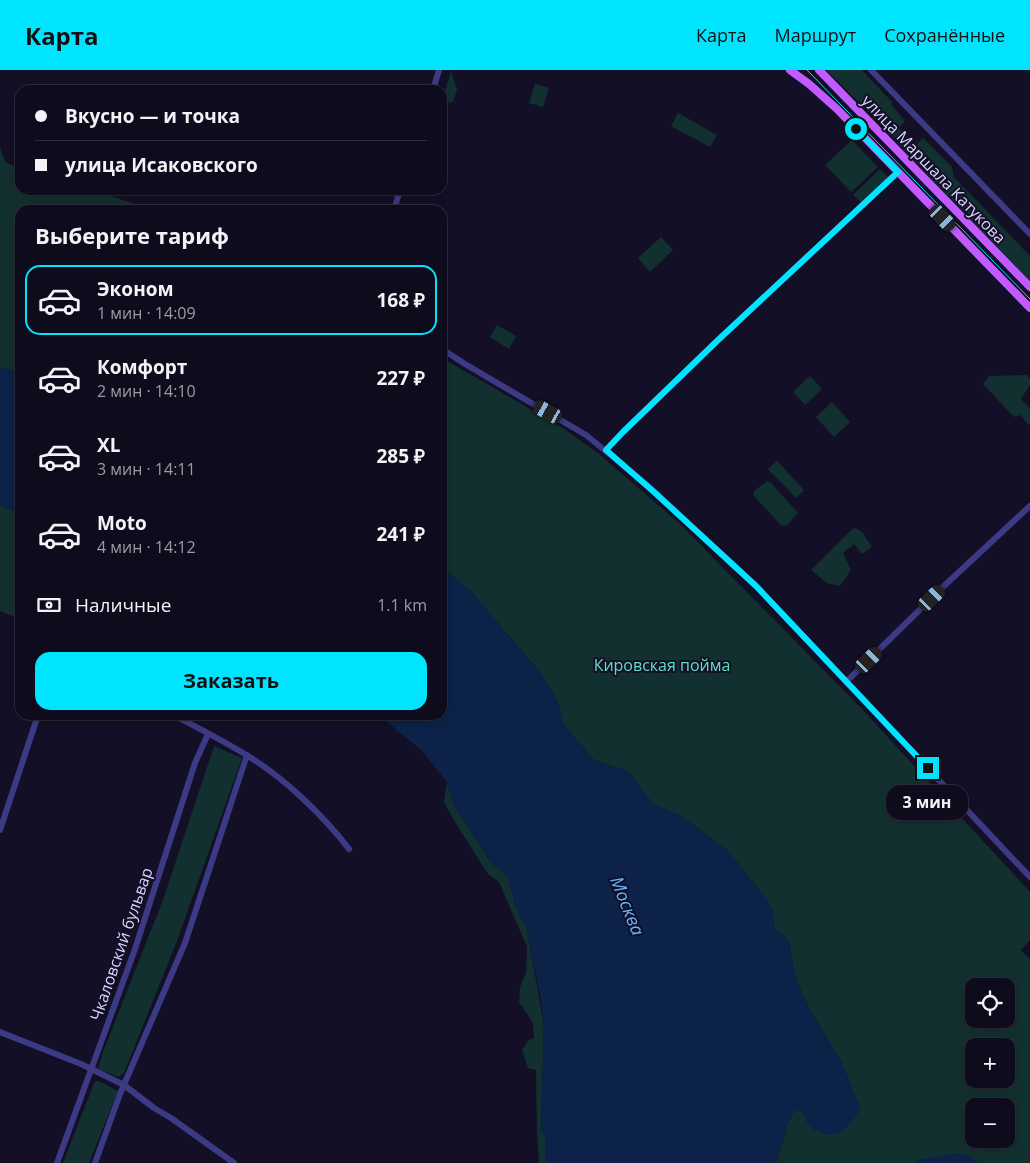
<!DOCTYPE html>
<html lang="ru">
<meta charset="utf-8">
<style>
body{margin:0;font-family:"Open Sans",sans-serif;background:#1c1929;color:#f1f3f6;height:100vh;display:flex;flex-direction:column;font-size:19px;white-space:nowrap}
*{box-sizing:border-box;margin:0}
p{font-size:16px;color:#9b9ba3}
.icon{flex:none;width:28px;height:28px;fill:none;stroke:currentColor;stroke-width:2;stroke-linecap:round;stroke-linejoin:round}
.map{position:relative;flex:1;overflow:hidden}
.details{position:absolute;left:15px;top:135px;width:432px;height:515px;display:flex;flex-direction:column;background:#0e0b1c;border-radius:15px;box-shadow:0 2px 8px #0003,0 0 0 1px #2e2b3b}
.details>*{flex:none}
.guide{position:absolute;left:15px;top:15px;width:432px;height:110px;border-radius:15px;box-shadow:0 2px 8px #0003,0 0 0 1px #2e2b3b;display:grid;align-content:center;height:110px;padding:0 20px;background:#0e0b1c}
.controls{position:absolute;left:965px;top:908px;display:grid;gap:10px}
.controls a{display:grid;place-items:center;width:50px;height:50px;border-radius:10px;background:#0e0b1c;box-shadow:0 2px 8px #0003,0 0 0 1px #2e2b3b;font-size:25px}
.end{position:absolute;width:22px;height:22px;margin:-11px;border:6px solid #00e5ff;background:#111;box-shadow:0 0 0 2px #111}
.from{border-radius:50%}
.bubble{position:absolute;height:35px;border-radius:15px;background:#0e0b1c;box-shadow:0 2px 8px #0003,0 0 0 1px #2e2b3b;font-size:16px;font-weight:700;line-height:35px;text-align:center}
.car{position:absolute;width:15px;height:30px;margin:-15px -8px;border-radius:6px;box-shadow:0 0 4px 1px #0007;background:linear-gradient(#222 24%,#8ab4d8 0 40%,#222 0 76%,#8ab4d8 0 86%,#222 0)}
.guide b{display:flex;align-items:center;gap:18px;height:48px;font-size:19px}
.guide b+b{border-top:1px solid #2e2b3b}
.guide i{width:12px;height:12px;background:#f1f3f6}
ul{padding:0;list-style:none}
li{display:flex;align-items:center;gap:15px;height:70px;margin:0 10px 8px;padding:0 10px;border:2px solid transparent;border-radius:15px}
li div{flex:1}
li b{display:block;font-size:19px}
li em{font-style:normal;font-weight:700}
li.selected{border-color:#00e5ff}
li>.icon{width:45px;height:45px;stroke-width:1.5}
h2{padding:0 20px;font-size:22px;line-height:60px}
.pay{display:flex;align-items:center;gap:12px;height:55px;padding:0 20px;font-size:19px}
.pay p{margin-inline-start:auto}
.button{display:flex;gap:10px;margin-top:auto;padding:10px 20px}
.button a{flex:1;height:58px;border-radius:15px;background:#00e5ff;color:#111;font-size:20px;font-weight:700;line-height:58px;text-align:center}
header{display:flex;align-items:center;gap:30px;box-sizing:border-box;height:70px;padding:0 25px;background:#00e5ff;color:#111}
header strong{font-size:24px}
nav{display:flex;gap:28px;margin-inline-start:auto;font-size:18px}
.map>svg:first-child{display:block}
.green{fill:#12302f;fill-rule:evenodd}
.water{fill:#0c2248}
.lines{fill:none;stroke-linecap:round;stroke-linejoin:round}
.minor{stroke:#3d3a85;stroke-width:6}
.major{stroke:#c25bff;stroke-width:8}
.tram{stroke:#00e5ff;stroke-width:1}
.route{stroke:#00e5ff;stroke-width:6}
.labels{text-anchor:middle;stroke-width:4;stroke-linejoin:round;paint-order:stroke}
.street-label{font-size:16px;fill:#d9d4ff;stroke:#130f26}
.park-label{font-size:16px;fill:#5fe0c0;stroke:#130f26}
.water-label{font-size:18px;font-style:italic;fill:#62b6ff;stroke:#130f26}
</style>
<header>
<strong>Карта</strong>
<nav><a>Карта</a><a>Маршрут</a><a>Сохранённые</a></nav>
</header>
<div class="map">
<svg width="1030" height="1093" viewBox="0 0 1030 1093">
<rect width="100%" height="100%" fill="#130f26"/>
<!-- green -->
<g class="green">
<polygon points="826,0 862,0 892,32 891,34 905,51 899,58 916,75 923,68 952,97 954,107 1030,186 1030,211 898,74 895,68"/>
<polygon points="451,1 457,19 453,32 443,33 443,28"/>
<polygon points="535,14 549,18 543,37 529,33"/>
<polygon points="678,43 717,65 710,77 671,56"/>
<polygon points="852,70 878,97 851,122 825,95"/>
<polygon points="0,78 6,93 20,97 20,120 95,120 151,140 20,140 20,303 0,297"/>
<polygon points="880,99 889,108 862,133 853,125"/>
<polygon points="661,167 673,180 650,202 638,188"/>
<polygon points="497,255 516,266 509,279 490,267"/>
<path d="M442,288L563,358L599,384L680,454L862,639L1030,822V870L1021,880L1030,889V1093H979L968,1086L920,1090L917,1093H776L785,1066L787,1054L794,1041H802L805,1045L860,1039C854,1025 849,1010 843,996C827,964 803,937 794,900C789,878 795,873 774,858L773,841L768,831L728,781L683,747L653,734L629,702L594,690L564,655L557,631L540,602L472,523L443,498ZM974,916H1006V949H974ZM974,976H1006V1009H974ZM974,1036H1006V1069H974Z"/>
<polygon points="1027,305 1030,309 1030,315 1021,329 1030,338 1030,356 1020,345 1014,347 983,314 989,306"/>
<polygon points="810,306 822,319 805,335 793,322"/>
<polygon points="832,332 850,352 834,367 816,347"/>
<polygon points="777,391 804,420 796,428 768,399"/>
<polygon points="767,411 771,413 798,443 788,454 784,456 780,454 753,425 754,421"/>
<polygon points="0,435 20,443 20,549 0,541"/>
<polygon points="855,458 862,462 872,477 862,484 854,474 843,483 851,500 840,516 827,513 811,500 851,460"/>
<polygon points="214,676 242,688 177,871 124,1003 119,1007 98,999 103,982 163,830"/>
<polygon points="447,712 454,735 489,790 508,807 516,838 527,859 544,956 541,1058 545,1065 546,1093 539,1093 537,1063 536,1000 528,998 522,980 529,970 534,968 533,953 519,932 520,917 526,903 527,877 499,812 488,804 455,752 444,732"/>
<polygon points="95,1011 99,1011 118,1021 89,1093 63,1093"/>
</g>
<!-- water -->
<g class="water">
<polygon points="0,297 20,303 20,443 0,435"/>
<path d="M443,498L472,523L540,602L557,631L564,655L594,690L629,702L653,734L683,747L728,781L768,831L773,841L774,858C795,873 789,878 794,901C803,937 827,964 843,996C849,1010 854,1025 860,1039C851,1055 840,1071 819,1062C815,1060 809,1057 807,1052C804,1048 806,1045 802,1041H794L787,1054L785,1066L776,1093H546L545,1065L541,1058L544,956L541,931L527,859L516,838L508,807L489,790L454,735L447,712L422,681L379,645H442Z"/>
<polygon points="955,1083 968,1086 979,1093 917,1093 920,1090"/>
</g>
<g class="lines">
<!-- minor -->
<g class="minor">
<polyline points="871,0 1030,164"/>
<polyline points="433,20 439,0"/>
<polyline points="394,140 400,120"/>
<polyline points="442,279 465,294 586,365 646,414 756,516 1030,807"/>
<polyline points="606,380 623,362 717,271 898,102"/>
<polyline points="846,612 944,516 1030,436"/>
<path d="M174,645C198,658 224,671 248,686C284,708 323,745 349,779"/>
<polyline points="0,760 38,645"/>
<polyline points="0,962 81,994 124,1015 154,1038 171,1048 234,1093"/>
<polyline points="57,1093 135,879 195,693 208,664"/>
<polyline points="95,1093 120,1024 185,873 247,685"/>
</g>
<!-- major -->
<g class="major">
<polyline points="790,0 809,14 837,39 1030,238"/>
<polyline points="819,0 1030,217"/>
</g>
<!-- tram -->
<polyline class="tram" points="807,0 1030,229"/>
</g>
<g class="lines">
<!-- route -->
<polyline class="route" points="856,59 898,102 717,271 623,362 606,380 654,422 756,516 928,698"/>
</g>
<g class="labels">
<!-- street labels -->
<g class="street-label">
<text transform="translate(934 99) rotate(46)" y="6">улица Маршала Катукова</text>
<text transform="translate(121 874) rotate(-71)" y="6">Чкаловский бульвар</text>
</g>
<!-- park labels -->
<g class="park-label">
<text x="662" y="601">Кировская пойма</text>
</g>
<!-- water labels -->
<g class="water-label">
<text transform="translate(627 836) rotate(68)" y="6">Москва</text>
</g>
</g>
</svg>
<div class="controls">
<a><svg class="icon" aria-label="locate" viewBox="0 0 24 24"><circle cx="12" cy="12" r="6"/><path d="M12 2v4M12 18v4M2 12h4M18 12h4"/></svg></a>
<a>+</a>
<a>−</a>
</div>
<i class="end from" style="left:856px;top:59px"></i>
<i class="end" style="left:928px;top:698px"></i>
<div class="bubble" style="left:886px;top:715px;width:82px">3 мин</div>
<i class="car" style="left:943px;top:148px;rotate:136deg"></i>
<i class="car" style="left:548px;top:342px;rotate:299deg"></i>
<i class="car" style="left:932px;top:528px;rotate:46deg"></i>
<i class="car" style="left:869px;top:590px;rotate:46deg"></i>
<div class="guide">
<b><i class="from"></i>Вкусно — и точка</b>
<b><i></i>улица Исаковского</b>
</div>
<section class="details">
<h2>Выберите тариф</h2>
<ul>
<li class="selected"><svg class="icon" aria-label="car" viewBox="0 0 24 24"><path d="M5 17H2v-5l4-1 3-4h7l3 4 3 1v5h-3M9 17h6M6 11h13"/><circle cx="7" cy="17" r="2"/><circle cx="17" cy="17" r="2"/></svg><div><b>Эконом</b><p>1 мин · 14:09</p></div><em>168 ₽</em></li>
<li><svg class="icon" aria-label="car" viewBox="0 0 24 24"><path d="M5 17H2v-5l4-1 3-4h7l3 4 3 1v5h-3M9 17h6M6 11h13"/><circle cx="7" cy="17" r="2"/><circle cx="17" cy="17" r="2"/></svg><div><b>Комфорт</b><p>2 мин · 14:10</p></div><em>227 ₽</em></li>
<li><svg class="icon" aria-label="car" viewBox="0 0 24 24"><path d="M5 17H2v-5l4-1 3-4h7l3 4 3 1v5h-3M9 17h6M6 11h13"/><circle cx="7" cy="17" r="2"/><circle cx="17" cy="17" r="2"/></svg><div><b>XL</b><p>3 мин · 14:11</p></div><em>285 ₽</em></li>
<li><svg class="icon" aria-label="car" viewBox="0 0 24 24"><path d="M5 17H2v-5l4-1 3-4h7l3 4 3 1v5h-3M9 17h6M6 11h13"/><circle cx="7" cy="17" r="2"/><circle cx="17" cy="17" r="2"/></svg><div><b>Moto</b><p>4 мин · 14:12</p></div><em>241 ₽</em></li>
</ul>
<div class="pay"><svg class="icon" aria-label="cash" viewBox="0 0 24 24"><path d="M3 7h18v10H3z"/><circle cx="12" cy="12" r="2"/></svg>Наличные<p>1.1 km</p></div>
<div class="button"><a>Заказать</a></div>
</section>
</div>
